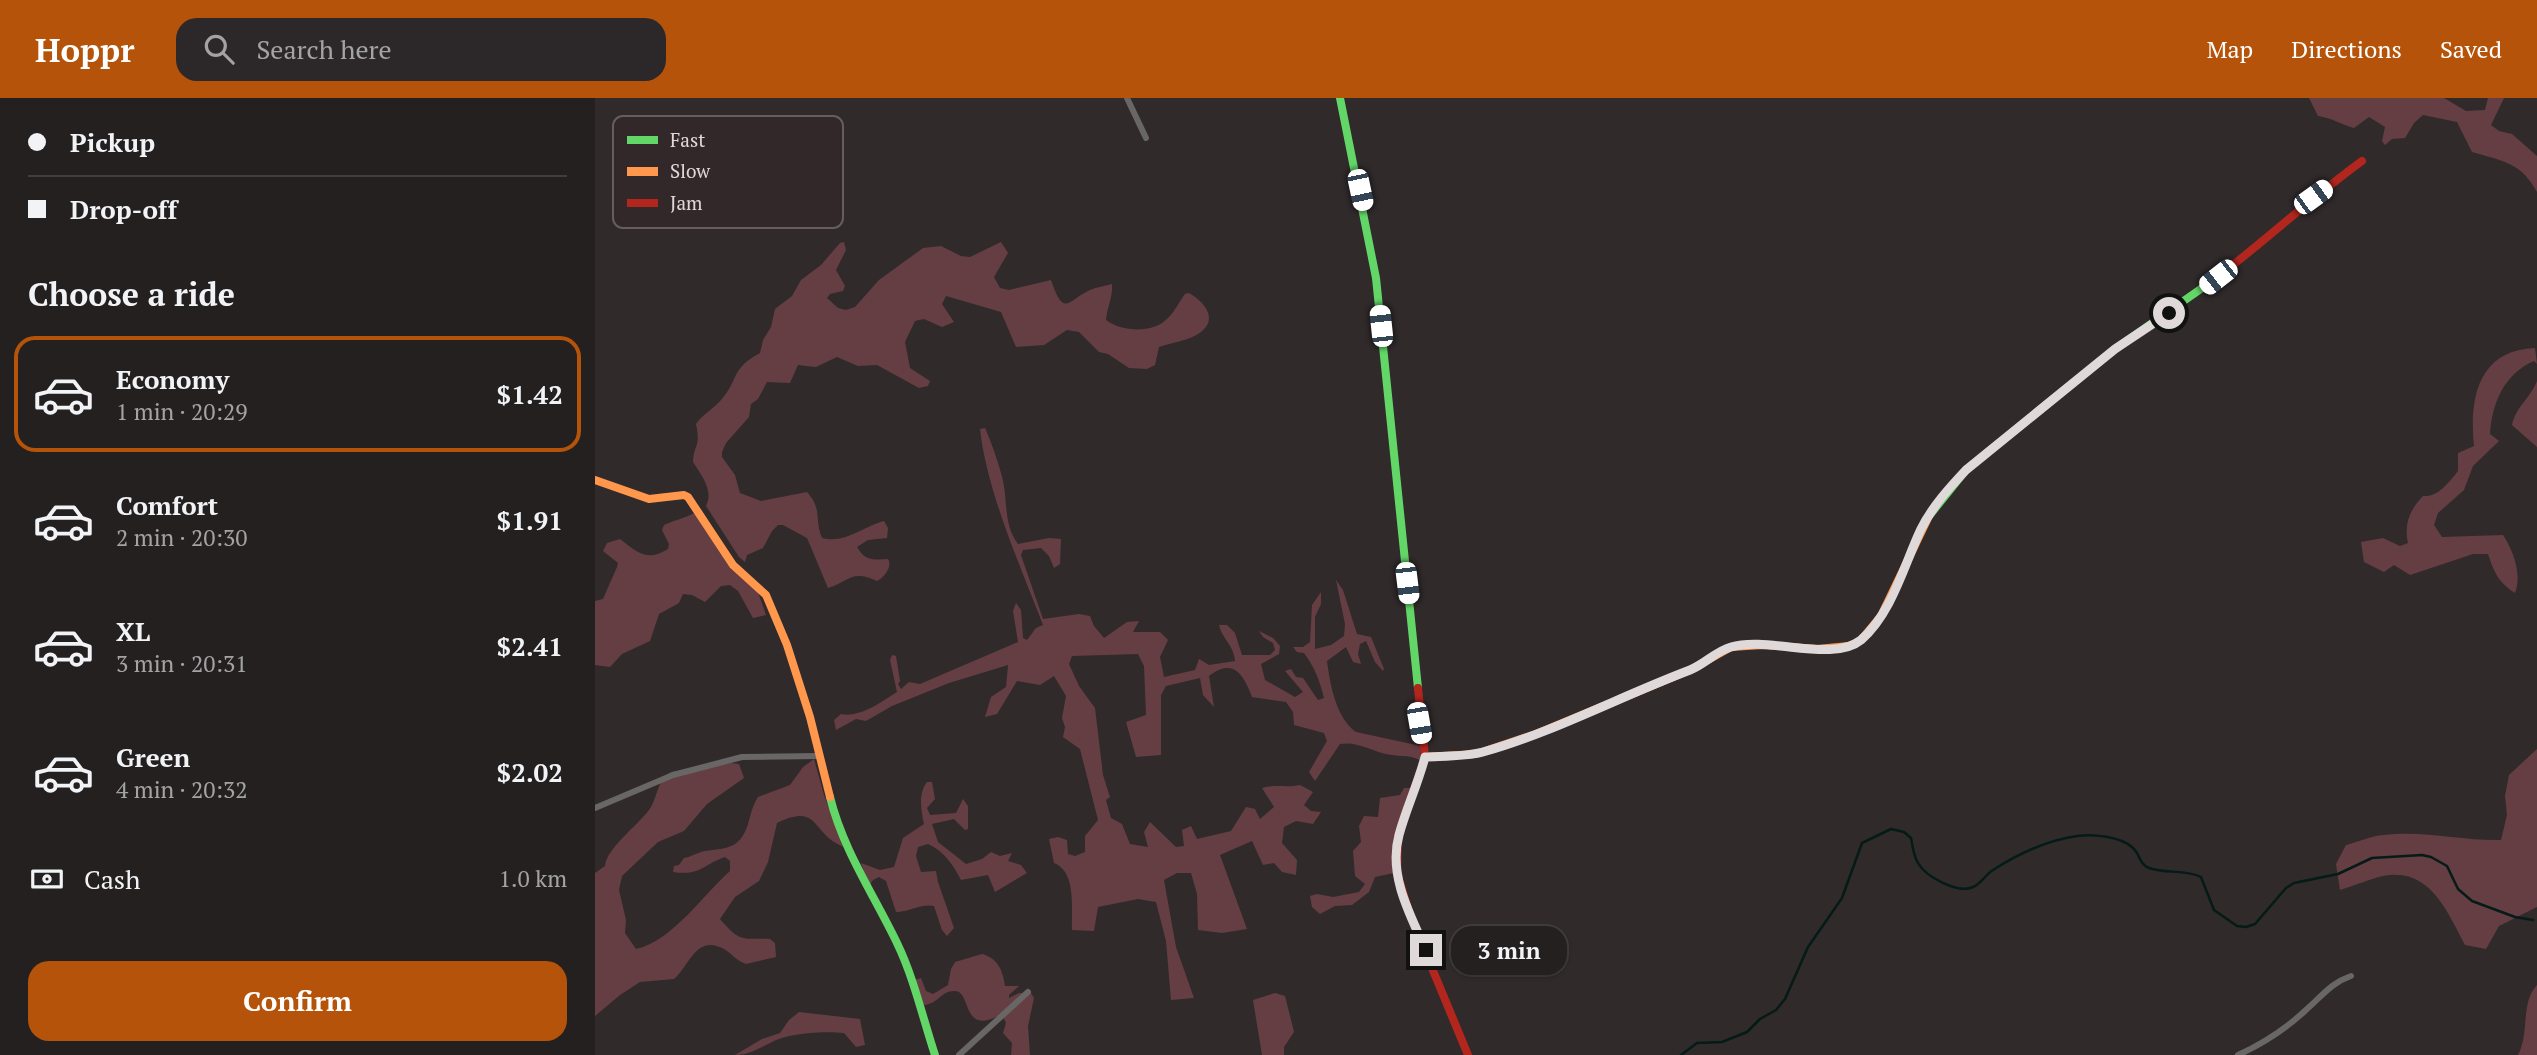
<!DOCTYPE html>
<meta charset="utf-8">
<style>
body{margin:0;font-family:"PT Serif",serif;background:#2c2829;color:#f1f3f6;height:100vh;display:flex;flex-direction:column;font-size:26px;white-space:nowrap}
*{box-sizing:border-box;margin:0}
p{font-size:23px;color:#a3a3a5}
.icon{flex:none;width:38px;height:38px;fill:none;stroke:currentColor;stroke-width:2;stroke-linecap:round;stroke-linejoin:round}
.map{position:relative;flex:1;overflow:hidden}
.details{display:flex;flex-direction:column;background:#242020;width:595px}
.details>*{flex:none}
.hud{display:grid;align-content:center;height:154px;padding:0 28px;background:#242020}
.end{position:absolute;width:32px;height:32px;margin:-16px;border:9px solid #e0d9d9;background:#111;box-shadow:0 0 0 4px #111}
.from{border-radius:50%}
.bubble{position:absolute;height:49px;border-radius:21px;background:#242020;box-shadow:0 2px 5px #0004,0 0 0 2px #413e3e;font-size:23px;font-weight:800;line-height:49px;text-align:center}
.car{position:absolute;width:21px;height:42px;margin:-21px -10px;border-radius:9px;box-shadow:0 0 5px 2px #0007;background:linear-gradient(#fff 24%,#345 0 40%,#fff 0 76%,#345 0 86%,#fff 0)}
.hud b{display:flex;align-items:center;gap:24px;height:66px;font-size:26px}
.hud b+b{border-top:2px solid #413e3e}
.hud i{width:18px;height:18px;background:#f1f3f6}
ul{padding:0;list-style:none}
li{display:flex;align-items:center;gap:21px;height:116px;margin:0 14px 10px;padding:0 14px;border:4px solid transparent;border-radius:21px}
li div{flex:1}
li b{display:block;font-size:26px}
li em{font-style:normal;font-weight:800}
li.on{border-color:#b45309}
li>.icon{width:63px;height:63px;stroke-width:1.5}
h2{padding:0 28px;font-size:32px;line-height:84px}
.pay{display:flex;align-items:center;gap:18px;height:77px;padding:0 28px;font-size:26px}
.pay p{margin-inline-start:auto}
.primary-button{display:flex;gap:14px;margin-top:auto;padding:14px 28px}
.primary-button a{flex:1;height:80px;border-radius:21px;background:#b45309;color:#fff;font-size:28px;font-weight:800;line-height:80px;text-align:center}
header{display:flex;align-items:center;gap:42px;box-sizing:border-box;height:98px;padding:0 35px;background:#b45309;color:#fff}
header strong{font-size:33px}
nav{display:flex;gap:38px;margin-inline-start:auto;font-size:24px}
.search{width:490px;height:63px;background:#2c2829;display:flex;align-items:center;gap:18px;box-sizing:border-box;padding:0 24px;border-radius:21px;color:#a3a3a5;font-size:26px}
main{display:flex;flex:1;min-height:0}
.map>svg:first-child{display:block}
.green{fill:#653e43}
.lines{fill:none;stroke-linecap:round;stroke-linejoin:round}
.stream{stroke:#041b18;stroke-width:2.5}
.street{stroke:#696666;stroke-width:6}
.fast{stroke:#63d668;stroke-width:8}
.slow{stroke:#ff974d;stroke-width:8}
.jam{stroke:#b3261e;stroke-width:8}
.route{stroke:#e0d9d9;stroke-width:9}
.key{fill:#322829;stroke:#665d5e;stroke-width:2}
.key-label{font-size:19px;fill:#e0d9d9}
</style>
<header>
<strong>Hoppr</strong>
<div class="search"><svg class="icon" aria-label="search" viewBox="0 0 24 24"><circle cx="10" cy="10" r="6"/><path d="M15 15l6 6"/></svg>Search here</div>
<nav><a>Map</a><a>Directions</a><a>Saved</a></nav>
</header>
<main>
<section class="details">
<div class="hud">
<b><i class="from"></i>Pickup</b>
<b><i></i>Drop-off</b>
</div>
<h2>Choose a ride</h2>
<ul>
<li class="on"><svg class="icon" aria-label="car" viewBox="0 0 24 24"><path d="M5 17H2v-5l4-1 3-4h7l3 4 3 1v5h-3M9 17h6M6 11h13"/><circle cx="7" cy="17" r="2"/><circle cx="17" cy="17" r="2"/></svg><div><b>Economy</b><p>1 min · 20:29</p></div><em>$1.42</em></li>
<li><svg class="icon" aria-label="car" viewBox="0 0 24 24"><path d="M5 17H2v-5l4-1 3-4h7l3 4 3 1v5h-3M9 17h6M6 11h13"/><circle cx="7" cy="17" r="2"/><circle cx="17" cy="17" r="2"/></svg><div><b>Comfort</b><p>2 min · 20:30</p></div><em>$1.91</em></li>
<li><svg class="icon" aria-label="car" viewBox="0 0 24 24"><path d="M5 17H2v-5l4-1 3-4h7l3 4 3 1v5h-3M9 17h6M6 11h13"/><circle cx="7" cy="17" r="2"/><circle cx="17" cy="17" r="2"/></svg><div><b>XL</b><p>3 min · 20:31</p></div><em>$2.41</em></li>
<li><svg class="icon" aria-label="car" viewBox="0 0 24 24"><path d="M5 17H2v-5l4-1 3-4h7l3 4 3 1v5h-3M9 17h6M6 11h13"/><circle cx="7" cy="17" r="2"/><circle cx="17" cy="17" r="2"/></svg><div><b>Green</b><p>4 min · 20:32</p></div><em>$2.02</em></li>
</ul>
<div class="pay"><svg class="icon" aria-label="cash" viewBox="0 0 24 24"><path d="M3 7h18v10H3z"/><circle cx="12" cy="12" r="2"/></svg>Cash<p>1.0 km</p></div>
<div class="primary-button"><a>Confirm</a></div>
</section>
<div class="map">
<svg width="1942" height="957" viewBox="0 0 1942 957">
<rect width="100%" height="100%" fill="#302a2b"/>
<!-- green -->
<g class="green">
<path d="M1714,0H1849L1871,13L1890,12L1893,0H1909L1896,27L1904,33L1917,36L1942,58V94C1926,64 1907,63 1877,54L1862,24L1828,17L1819,25L1810,40L1797,41L1790,47L1787,43L1790,29L1774,19L1759,30C1745,26 1737,20 1723,18Z"/>
<path d="M249,144L251,152L241,172L250,188L248,193L235,196L232,200L243,210L251,212L260,209L284,182L328,150L346,148L366,158L375,159L406,144L413,155L399,179L405,190L414,192L456,182C469,220 472,203 495,192C502,189 510,188 517,186C518,199 512,209 511,222C527,234 558,236 573,220C580,213 584,204 590,196L594,195C608,203 624,220 606,234C596,242 576,245 564,249L560,267L552,271L534,270L513,256L504,254L484,234L472,232L449,247L421,249L406,214L351,198L347,206L359,224L347,229L329,221L320,223L310,244L315,270L335,283L333,288L324,290L282,267L263,268L242,259L221,269L203,267L195,285L172,284L163,301L156,306L154,319L131,345L127,354V359L140,377L145,395L166,403L212,394C228,412 219,421 227,440C250,446 267,429 289,423L293,430L292,440L273,442L262,449C270,463 278,462 293,461C298,468 289,480 282,483C256,471 254,484 233,490L212,440L188,427H183L177,433L168,450L152,457L150,464L144,459L111,408C119,392 106,377 98,364C99,345 106,350 101,326C108,316 118,311 126,302C144,282 135,271 165,255L168,242L176,229L180,211L197,198L206,182L226,167L245,145Z"/>
<path d="M1940,250L1942,266L1939,263C1909,276 1897,305 1895,336L1904,343L1878,368L1869,392L1843,415L1839,427L1847,439L1908,437C1919,454 1927,477 1920,495C1903,484 1899,474 1893,456H1878L1815,477L1799,467L1789,474L1769,464L1766,444L1788,440L1805,448L1813,445C1809,426 1814,413 1828,398C1844,399 1854,384 1863,373V355L1879,348C1874,301 1883,252 1940,250Z"/>
<path d="M1942,283V349L1917,327C1921,308 1935,301 1942,283Z"/>
<path d="M390,330C396,343 407,374 409,388C412,408 410,429 423,446L454,440L466,441L465,466L459,470L454,458L446,450L428,452L426,457L448,521L484,516L495,518L499,528L509,540L532,524L544,523L538,534H565L573,542L565,559L569,579L600,572L604,561L614,567L640,563C639,547 627,541 624,527H632L640,535L647,557H675L680,552L678,545L668,539L664,533L678,540L685,548L684,556L666,566L670,582L700,599L708,594L690,573L696,571L701,579L708,580L723,602L729,600C725,583 719,568 709,555L702,554L698,549H708L715,544L717,507L726,494V506L720,519V551L736,547L749,538L750,526L741,482L748,492L762,536L776,539L789,571L788,573L780,564L771,543L765,546L763,556L766,566L758,564L751,549L732,563C735,586 741,620 761,634L826,648L825,662C813,656 802,659 791,656C775,652 761,643 745,646L720,683L714,674L732,643L729,635L699,627L698,614L691,604L657,599C649,577 638,559 614,578L619,609L608,597L605,580L571,588L566,597V657L541,659L531,624L551,617L549,568L543,556L477,558L474,566L484,588L500,610L508,677L515,699L511,702L516,720L527,726L535,746L553,749L549,734L555,724L581,749L589,748L587,732L596,728L602,741L636,733L651,709L660,711L665,721L679,709L667,690C680,686 692,690 705,687L718,694L709,707L716,713L726,714L718,726L701,723L689,729L687,745L702,762L701,777L687,774L679,765L668,767L657,743L625,757L652,831L627,835L603,832L602,796L596,775H582L569,782L581,849L599,900L576,902L571,843L561,804L543,801L503,809L499,833L477,832C476,811 482,774 459,765L454,741L463,739L472,742L473,756L480,758L490,754V738L503,722L485,651L468,639L470,629L467,620L471,598L459,578L445,587L422,583L402,616L390,619L396,599L411,589L413,567L354,585L297,608L271,623L261,621L241,632L239,622L246,616C265,620 286,604 302,594L295,562L297,557L301,558L305,583L303,586L306,591L314,584L325,586L423,544L418,513L421,505L426,512L428,540L432,542L441,530L448,527C425,467 392,394 385,331Z"/>
<path d="M106,411L134,457L163,494L171,517L158,520L143,493L135,487L126,488L110,504L97,497L88,496L84,505L64,516L55,543L27,556L15,569L0,567V503L8,501L22,469L23,465L8,453L12,445L25,441C43,455 52,464 73,451L74,446L67,432L69,427C82,421 95,419 106,411Z"/>
<path d="M1942,651V809L1904,828L1891,851L1870,847C1853,815 1835,768 1788,778C1774,781 1759,788 1745,792L1741,766L1751,747C1763,744 1776,738 1789,737C1828,732 1867,743 1906,742L1912,717L1910,698L1914,677Z"/>
<path d="M219,661L229,697L249,749C215,736 226,704 182,725L173,764L164,783L140,799L125,821C146,845 146,840 175,841L180,845L181,859L151,866C141,863 136,854 127,850C101,837 94,868 79,881L45,884L25,897L0,918V775L10,768C11,751 43,727 54,712C63,700 61,683 76,674L136,665L144,666L149,680L112,706L89,733L63,744L27,778L24,792L31,822L30,835L41,851C76,844 108,797 135,773V763L130,759C107,767 106,778 78,774L79,768L84,767L89,760C96,759 103,754 110,753C132,750 145,751 153,726C156,716 157,709 163,699L195,687L208,669Z"/>
<path d="M332,684H337L340,701L332,710L335,717L361,715L368,701L373,708V731L370,732L359,721L337,726L343,744L371,766L387,761L396,754L405,758L417,755L413,763L426,767L432,775L400,794L393,777L366,782C359,768 349,753 333,746L323,749L321,758L326,774L341,773L343,784L359,830L352,838L347,832L339,808C327,805 314,814 301,814L291,783L284,779L278,782L274,788L266,765L285,772L299,769L308,740L329,726C326,713 323,695 332,684Z"/>
<polygon points="809,690 818,690 798,748 799,775 780,779 774,794 757,807 740,808 725,816 717,809 715,798 722,796 738,799 764,794 770,786 760,778 758,753 766,744 764,728 769,718 783,719 785,700 805,697"/>
<path d="M387,856C403,860 408,873 410,888H424L414,897V900L424,895H436L439,900L433,928L435,957H416L417,945L408,935L411,925L408,919L403,918C366,937 377,892 359,893C346,893 343,906 329,907L320,882L326,880L331,893L338,896L353,887L356,871L360,864Z"/>
<path d="M1942,887V957H1923C1935,935 1925,905 1942,887Z"/>
<polygon points="680,895 690,898 699,934 689,949 689,957 667,957 658,902"/>
<path d="M204,914L265,921L270,947L261,949L249,935C230,933 198,935 181,942C168,948 155,957 140,957L167,941L185,935L194,922Z"/>
</g>
<g class="lines">
<!-- stream -->
<path class="stream" d="M1086,957L1102,945L1127,944L1152,934L1165,921L1181,912L1190,901L1213,849L1247,800L1267,745L1296,731L1309,734L1316,740C1318,749 1318,757 1323,765C1331,779 1363,796 1378,789C1386,786 1391,776 1398,772C1423,756 1453,742 1482,738C1497,736 1526,738 1538,750C1545,756 1544,766 1554,770C1571,776 1590,771 1606,779L1619,812L1642,828L1651,829L1660,826L1691,790L1699,785L1743,776L1777,760L1827,757L1836,759L1852,768L1863,791L1877,803L1920,819L1938,822"/>
<!-- street -->
<g class="street">
<polyline points="532,0 551,40"/>
<polyline points="0,710 78,677 147,659 224,658"/>
<polyline points="364,957 433,894"/>
<path d="M1643,957C1669,945 1692,930 1712,911C1728,897 1736,885 1756,878"/>
</g>
<!-- fast -->
<g class="fast">
<polyline points="745,0 781,180 823,590"/>
<polyline points="1334,418 1371,372 1520,251 1620,181"/>
<path d="M235,699C248,752 279,797 302,845C319,880 328,921 340,957"/>
</g>
<!-- slow -->
<g class="slow">
<polyline points="0,382 54,401 89,397 93,399 138,467 171,497 192,547 215,619 235,699"/>
<polyline points="830,659 881,656 941,636 1095,572 1136,549 1168,547 1222,551 1254,548 1266,542 1286,518 1334,418"/>
</g>
<!-- jam -->
<g class="jam">
<path d="M1620,181C1670,143 1716,100 1767,63"/>
<polyline points="823,590 830,659 803,738 802,775 815,817 873,957"/>
</g>
</g>
<g class="lines">
<!-- route -->
<path class="route" d="M831,852C815,817 793,777 804,737C811,711 823,686 830,659C848,658 869,659 888,654C959,634 1026,598 1095,572C1110,566 1121,553 1136,549C1173,538 1238,565 1266,542C1297,515 1309,467 1326,431C1337,409 1354,390 1371,372L1520,251L1574,215"/>
</g>
<!-- legend -->
<rect x="18" y="18" width="230" height="112" rx="10" class="key"/>
<rect x="32" y="38" width="31" height="8" fill="#63d668"/>
<rect x="32" y="69" width="31" height="9" fill="#ff974d"/>
<rect x="32" y="101" width="31" height="8" fill="#b3261e"/>
<g class="key-label">
<text x="75" y="49">Fast</text>
<text x="75" y="80">Slow</text>
<text x="75" y="112">Jam</text>
</g>
</svg>
<i class="end from" style="left:1574px;top:215px"></i>
<i class="end" style="left:831px;top:852px"></i>
<div class="bubble" style="left:856px;top:828px;width:116px">3 min</div>
<i class="car" style="left:765px;top:92px;rotate:168deg"></i>
<i class="car" style="left:1718px;top:99px;rotate:54deg"></i>
<i class="car" style="left:1623px;top:179px;rotate:232deg"></i>
<i class="car" style="left:786px;top:228px;rotate:354deg"></i>
<i class="car" style="left:812px;top:485px;rotate:173deg"></i>
<i class="car" style="left:824px;top:625px;rotate:170deg"></i>
</div>
</main>
